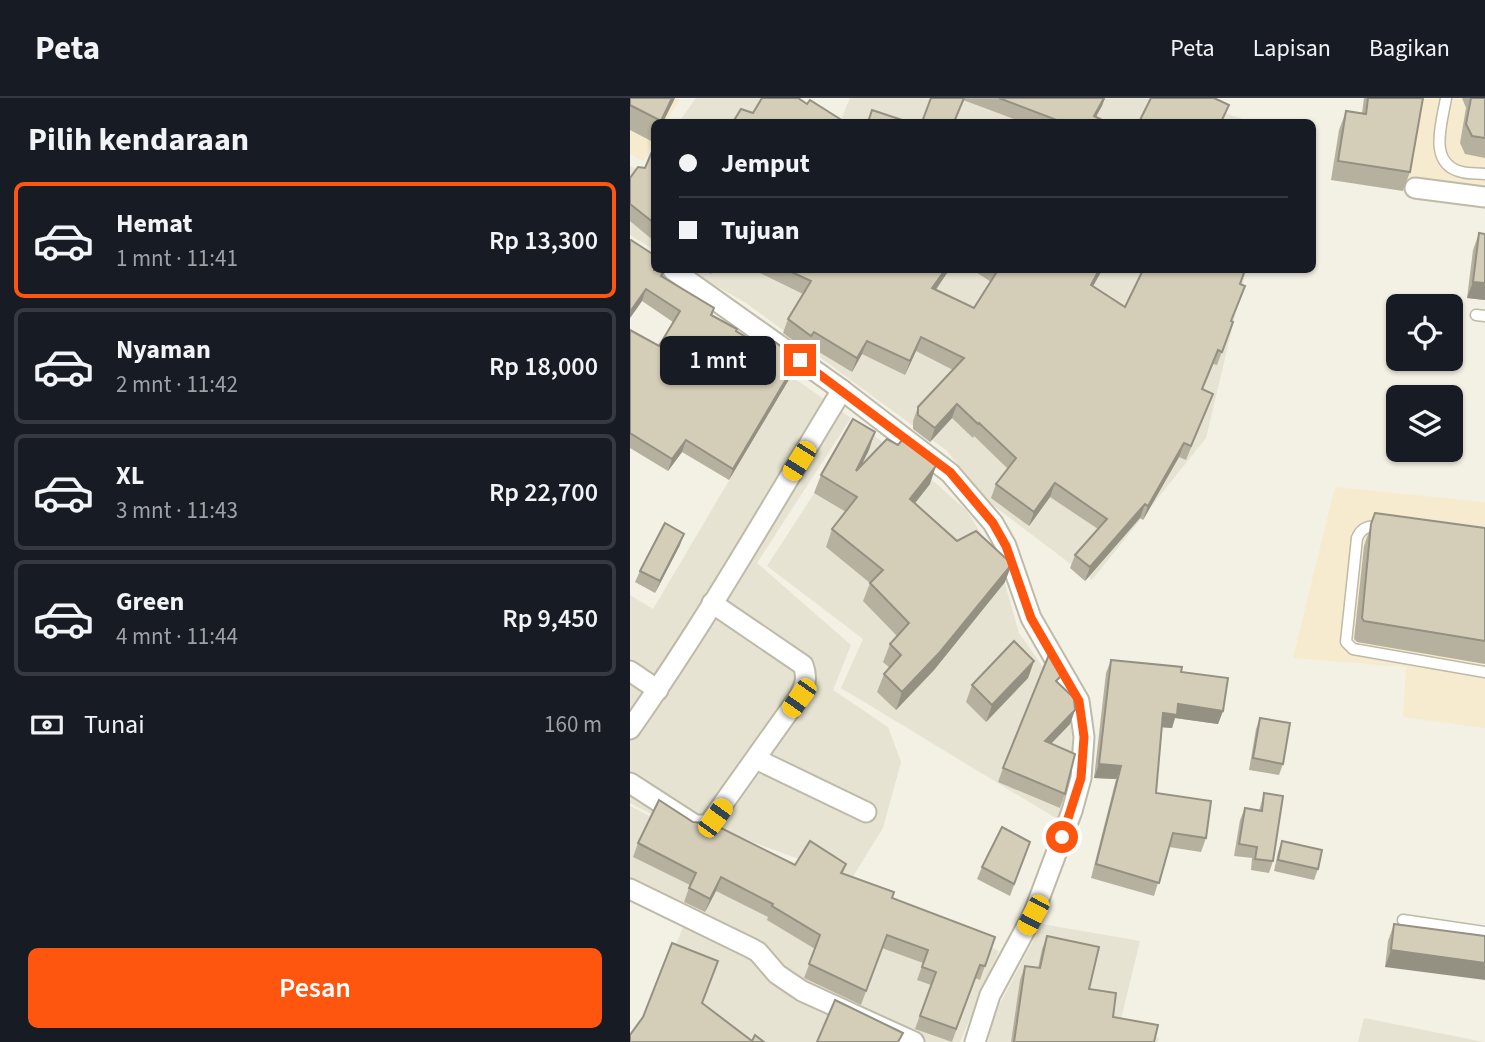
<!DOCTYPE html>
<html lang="id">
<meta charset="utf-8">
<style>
body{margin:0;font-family:"Source Sans 3",sans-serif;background:#20242c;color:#f1f3f6;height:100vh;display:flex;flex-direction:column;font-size:26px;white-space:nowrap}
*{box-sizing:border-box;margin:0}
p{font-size:23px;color:#9ea1a6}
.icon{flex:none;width:38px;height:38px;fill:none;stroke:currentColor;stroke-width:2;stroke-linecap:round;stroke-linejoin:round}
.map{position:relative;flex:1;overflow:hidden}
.panel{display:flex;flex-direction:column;background:#171b24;width:630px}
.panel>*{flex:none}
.banner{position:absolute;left:21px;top:21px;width:665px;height:154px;border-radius:10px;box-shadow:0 2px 5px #0004;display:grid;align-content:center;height:154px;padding:0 28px;background:#171b24}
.controls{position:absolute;left:756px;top:196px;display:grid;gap:14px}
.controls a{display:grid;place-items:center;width:77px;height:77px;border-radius:10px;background:#171b24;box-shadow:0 2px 5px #0004;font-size:35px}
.end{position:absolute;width:32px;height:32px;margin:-16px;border:9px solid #ff560f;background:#fff;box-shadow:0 0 0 4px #fff}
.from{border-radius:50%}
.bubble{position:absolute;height:49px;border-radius:10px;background:#171b24;box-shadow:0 2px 5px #0004;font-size:23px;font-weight:600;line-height:49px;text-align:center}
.car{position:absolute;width:21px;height:42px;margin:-21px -10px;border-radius:9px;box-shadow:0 0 5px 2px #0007;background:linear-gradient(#f5c518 24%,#345 0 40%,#f5c518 0 76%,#345 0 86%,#f5c518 0)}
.banner b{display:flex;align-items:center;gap:24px;height:66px;font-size:26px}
.banner b+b{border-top:2px solid #363941}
.banner i{width:18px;height:18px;background:#f1f3f6}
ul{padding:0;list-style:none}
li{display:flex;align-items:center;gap:21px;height:116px;margin:0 14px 10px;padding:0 14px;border:4px solid #363941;border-radius:10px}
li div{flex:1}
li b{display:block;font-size:26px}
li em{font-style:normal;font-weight:600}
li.on{border-color:#ff560f}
li>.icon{width:63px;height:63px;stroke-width:1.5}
h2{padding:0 28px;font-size:32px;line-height:84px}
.pay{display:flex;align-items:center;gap:18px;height:77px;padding:0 28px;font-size:26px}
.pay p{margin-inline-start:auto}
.action{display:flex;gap:14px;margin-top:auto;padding:14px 28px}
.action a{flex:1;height:80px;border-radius:10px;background:#ff560f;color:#fff;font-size:28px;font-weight:600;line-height:80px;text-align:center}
header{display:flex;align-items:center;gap:42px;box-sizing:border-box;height:98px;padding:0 35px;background:#171b24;border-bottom:2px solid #363941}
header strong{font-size:33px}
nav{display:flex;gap:38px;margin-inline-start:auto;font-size:24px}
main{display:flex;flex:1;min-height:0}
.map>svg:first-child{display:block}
.residential{fill:#e7e3d2}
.commercial{fill:#f6ebce}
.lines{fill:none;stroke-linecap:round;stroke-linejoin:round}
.service-casing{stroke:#bebaa7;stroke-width:13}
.minor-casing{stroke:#bebaa7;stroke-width:23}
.service{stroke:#fff;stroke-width:10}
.minor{stroke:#fff;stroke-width:19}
.wall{fill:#b6b19f}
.shaded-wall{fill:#949082}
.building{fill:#d4ceb9;stroke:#949082;stroke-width:2}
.route{stroke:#ff560f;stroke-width:9}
</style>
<header>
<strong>Peta</strong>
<nav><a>Peta</a><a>Lapisan</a><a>Bagikan</a></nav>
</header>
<main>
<section class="panel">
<h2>Pilih kendaraan</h2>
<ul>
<li class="on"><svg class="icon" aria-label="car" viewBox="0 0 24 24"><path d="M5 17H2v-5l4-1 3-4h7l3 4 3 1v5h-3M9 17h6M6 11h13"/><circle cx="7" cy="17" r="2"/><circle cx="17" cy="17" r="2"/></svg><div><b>Hemat</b><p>1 mnt · 11:41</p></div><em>Rp 13,300</em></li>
<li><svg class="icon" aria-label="car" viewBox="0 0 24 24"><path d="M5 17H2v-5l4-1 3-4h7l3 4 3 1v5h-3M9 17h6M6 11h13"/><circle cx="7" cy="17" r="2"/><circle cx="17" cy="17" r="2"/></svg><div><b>Nyaman</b><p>2 mnt · 11:42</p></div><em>Rp 18,000</em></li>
<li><svg class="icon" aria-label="car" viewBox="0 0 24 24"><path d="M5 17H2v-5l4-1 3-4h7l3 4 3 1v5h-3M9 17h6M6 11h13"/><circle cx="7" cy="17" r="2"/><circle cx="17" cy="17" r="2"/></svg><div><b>XL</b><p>3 mnt · 11:43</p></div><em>Rp 22,700</em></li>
<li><svg class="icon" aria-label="car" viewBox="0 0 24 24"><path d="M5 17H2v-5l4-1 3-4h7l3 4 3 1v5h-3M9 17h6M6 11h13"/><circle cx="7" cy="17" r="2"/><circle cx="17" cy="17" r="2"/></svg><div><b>Green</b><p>4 mnt · 11:44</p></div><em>Rp 9,450</em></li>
</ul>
<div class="pay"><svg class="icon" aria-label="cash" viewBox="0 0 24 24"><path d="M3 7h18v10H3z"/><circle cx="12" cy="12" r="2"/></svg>Tunai<p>160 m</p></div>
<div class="action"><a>Pesan</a></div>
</section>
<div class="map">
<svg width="855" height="944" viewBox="0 0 855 944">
<rect width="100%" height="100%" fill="#f3f0e4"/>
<!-- residential -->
<g class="residential">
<polygon points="66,0 133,0 181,24 49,24"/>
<polygon points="220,0 545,0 623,24 210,24"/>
<polygon points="24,60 24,152 0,137 0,68 14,75"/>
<polygon points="58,172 616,172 576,340 462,482 360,405 316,352 116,205"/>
<polygon points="161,278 221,320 127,465 221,547 203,592 258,629 271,664 253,730 222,780 95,734 80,747 0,705 0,497 23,511"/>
<polygon points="229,326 308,387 337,413 369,465 389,535 440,607 443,664 429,722 211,590 233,541 137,468"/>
<polygon points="0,708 82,750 94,738 218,788 369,853 330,944 7,944 59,814 0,784"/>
<polygon points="412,826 510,843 489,929 529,940 528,944 358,944 364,917"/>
<polygon points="734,920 854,944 728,944"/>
</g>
<!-- commercial -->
<g class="commercial">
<polygon points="0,0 51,0 36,24 24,24 24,44 13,63 0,56"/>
<polygon points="749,0 855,0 855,96 735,78"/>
<polygon points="705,389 855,404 855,630 773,619 776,569 663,560"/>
</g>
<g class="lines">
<defs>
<g id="service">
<path d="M816,0C812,25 797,66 832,74C839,76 848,75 855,76"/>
<polyline points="846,217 855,218"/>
<path d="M752,428C740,428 732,428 727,440L716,544L723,551L855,574"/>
<polyline points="773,822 855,834"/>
</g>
<g id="minor">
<polyline points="785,90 855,99"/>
<polyline points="43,172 212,292 320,375 363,425 376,448 401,520 449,603 454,639 451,680 442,713 403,817 360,897 345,944"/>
<polyline points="0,573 28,592"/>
<path d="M0,631C77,522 143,405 212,292"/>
<polyline points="126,661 236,714"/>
<path d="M0,685L65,727H78L169,599C175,587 178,580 173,567L82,505"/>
<polyline points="0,791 121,850 128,854 147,876 172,893 284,944"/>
</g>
</defs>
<!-- service casing -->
<use href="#service" class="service-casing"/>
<!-- minor casing -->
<use href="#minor" class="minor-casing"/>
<!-- service -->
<use href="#service" class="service"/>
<!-- minor -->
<use href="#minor" class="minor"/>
</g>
<!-- wall -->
<g class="wall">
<polygon points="0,0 45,0 33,24 24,24 24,42 23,44 0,32"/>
<polygon points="301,0 475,0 466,19 476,24 392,24 333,2"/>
<polygon points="734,0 793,0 780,74 773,93 701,82 709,32 716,13 732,15"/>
<polygon points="832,0 855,0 855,60 835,56 830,45 836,10"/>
<polygon points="24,49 24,143 0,123 0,80 15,70"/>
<polygon points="849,135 855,136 855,202 837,200 843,152"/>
<polygon points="0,143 34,179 84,210 82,218 106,233 164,273 99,382 52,354 38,373 0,350 0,232 29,248 43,224 12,203 0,220"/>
<polygon points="73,172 84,172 81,176"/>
<polygon points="124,172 319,172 306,192 344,210 361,184 343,172 472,172 463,188 495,209 511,175 503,172 615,172 610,186 601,224 603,224 587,267 583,266 572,292 583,296 556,362 549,359 513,422 510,420 455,483 440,470 445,457 468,431 420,399 399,428 361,400 366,386 378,371 344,338 343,340 322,320 300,344 283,331 283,323 288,309 323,272 286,253 275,277 232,256 222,274 179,248 176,252 153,235 158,221 173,196"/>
<polygon points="239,352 230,369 300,386 285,405 375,484 304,572 266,612 247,594 254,576 260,570 253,564 260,546 267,538 233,503 240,485 196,449 202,431 216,414 184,395 191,377"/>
<polygon points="745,415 855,430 855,566 727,544 724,541 734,448"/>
<polygon points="50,447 25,495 5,484 10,473"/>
<polygon points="481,562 551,574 593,613 588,626 545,620 542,630 532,629 526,695 576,740 571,754 539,749 524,798 461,780 486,681 464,680 476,575"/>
<polygon points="404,563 398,580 356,624 336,604 342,587"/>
<polygon points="429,586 445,612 440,626 421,646 435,696 430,710 368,684 373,670"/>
<polygon points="630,620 653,666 649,677 619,672 626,631"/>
<polygon points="634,695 643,763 639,775 621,772 622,760 604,758 610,722 615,710 629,713"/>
<polygon points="63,724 165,767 216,766 213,775 262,800 365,839 350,882 345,880 322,944 285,931 301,887 287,882 293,865 252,850 231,907 174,880 185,851 137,822 138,819 86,793 75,814 54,804 60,787 3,759 8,745"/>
<polygon points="652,743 688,771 684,782 644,773 648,754"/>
<polygon points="400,744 380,798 347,781 352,769"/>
<polygon points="764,826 855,838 755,869 758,843"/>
<polygon points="417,838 459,891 483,919 524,944 381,944 390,882 395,868 408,870 412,851"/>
</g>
<!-- shaded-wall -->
<g class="shaded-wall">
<polygon points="42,0 45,0 33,24 30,24"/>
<polygon points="474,0 475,0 472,8 463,24 464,18"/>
<polygon points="315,172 319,172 297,204 302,190"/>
<polygon points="469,172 472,172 456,201 461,187"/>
<polygon points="843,184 855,185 855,202 837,200"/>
<polygon points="16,191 12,203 0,220 0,214"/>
<polygon points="291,239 286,253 275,277 280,263"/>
<polygon points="237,243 232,256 222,274 227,260"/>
<polygon points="168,261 164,273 99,382 103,371"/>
<polygon points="327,306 322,320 300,344 305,330"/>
<polygon points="245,334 239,352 220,391 226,373"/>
<polygon points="56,342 52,354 38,373 42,361"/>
<polygon points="554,345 549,359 513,422 518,408"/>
<polygon points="306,368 300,386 274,419 280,401"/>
<polygon points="425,385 420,399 399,428 404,414"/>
<polygon points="515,406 510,420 455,483 460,469"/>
<polygon points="54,436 50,447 25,495 30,483"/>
<polygon points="382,466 375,484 304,572 266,612 272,594"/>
<polygon points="404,563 398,580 356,624 362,607"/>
<polygon points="548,606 593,613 588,626 545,620 542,630 528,629 533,615"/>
<polygon points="445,612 440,626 409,658 415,643"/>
<polygon points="469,666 491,668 486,681 464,680"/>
<polygon points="91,779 86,793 75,814 80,801"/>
<polygon points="761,852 855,865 855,882 755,869"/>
</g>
<!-- building -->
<g class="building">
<polygon points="0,0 42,0 31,23 0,7"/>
<polygon points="132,0 168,0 177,6 180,2 210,21 208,24 103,24 111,11 123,15"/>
<polygon points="301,0 334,0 324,24 292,24"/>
<polygon points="369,0 474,0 464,18 476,24 428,24 429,23"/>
<polygon points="521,0 584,0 599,7 591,24 509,24"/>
<polygon points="738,0 793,0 780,74 708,63 716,13 736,16"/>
<polygon points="841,0 855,0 855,40 842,38 836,26"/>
<polygon points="242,12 278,24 238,24"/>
<polygon points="24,49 24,125 0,106 0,80 8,69 15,70"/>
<polygon points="849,135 855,136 855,185 843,184"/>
<polygon points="1,142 24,157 24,172 35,172 31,178 84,210 81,217 107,231 106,233 139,253 145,244 168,261 103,371 56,342 42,361 0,335 0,232 29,248 50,213 16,191 0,214 0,143"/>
<polygon points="157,172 315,172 302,190 344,210 368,172 469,172 461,187 495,209 513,172 615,172 610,186 615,188 601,223 603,224 592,254 588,252 572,291 583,296 561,348 554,345 518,408 515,406 460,469 445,457 477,421 425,385 404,414 366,386 386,360 349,325 348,326 327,306 305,330 288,317 288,309 334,260 291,239 280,263 237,243 227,260 184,234 181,238 158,221 181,183"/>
<polygon points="223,321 245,334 226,373 257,341 268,347 273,341 306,368 280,401 327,443 346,433 382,466 310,554 272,594 254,576 271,557 260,546 279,525 240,485 253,472 202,431 227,399 191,377"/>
<polygon points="745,415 855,430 855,543 734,523 732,520 741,426"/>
<polygon points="35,425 54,436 30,483 10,473"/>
<polygon points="384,543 404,563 362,607 342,587"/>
<polygon points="420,554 433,576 426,583 444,600 445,612 415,643 445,656 435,696 373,670"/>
<polygon points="481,562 552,569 551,574 598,580 593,613 548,606 547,617 533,615 526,695 581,703 576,740 543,735 529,785 466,766 491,668 469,666"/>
<polygon points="630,620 660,625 653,666 623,660"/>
<polygon points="634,695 653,698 643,763 625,761 627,749 609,746 615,710 632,713"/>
<polygon points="29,702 63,724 83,726 165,767 180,743 216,766 211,775 264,794 262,800 365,839 355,868 350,867 326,931 290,918 306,874 292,869 298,852 257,837 236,893 179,866 190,837 142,808 143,806 91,779 80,801 59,790 66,775 8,745"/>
<polygon points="372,729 400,744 384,786 352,769"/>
<polygon points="652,743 692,752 688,771 648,762"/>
<polygon points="764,826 855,838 855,865 761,852"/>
<polygon points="417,838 469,849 459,891 486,895 483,919 528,927 524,944 384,944 395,868 410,870"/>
<polygon points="42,845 88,863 72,905 122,943 125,937 134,944 0,944 0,937 13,919"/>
<polygon points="205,902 273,935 268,944 187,944"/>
</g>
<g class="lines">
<!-- route -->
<polyline class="route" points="170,262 320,374 363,425 376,448 401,520 449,603 454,639 451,680 432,739"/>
</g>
</svg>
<div class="controls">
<a><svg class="icon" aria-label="locate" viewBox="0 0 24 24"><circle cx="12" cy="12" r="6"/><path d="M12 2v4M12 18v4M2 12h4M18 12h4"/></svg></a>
<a><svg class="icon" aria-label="layers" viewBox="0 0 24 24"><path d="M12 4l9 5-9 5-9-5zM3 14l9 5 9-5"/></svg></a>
</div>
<i class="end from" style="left:432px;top:739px"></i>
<i class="end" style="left:170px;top:262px"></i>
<div class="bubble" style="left:30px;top:238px;width:116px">1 mnt</div>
<i class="car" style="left:169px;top:363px;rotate:212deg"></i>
<i class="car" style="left:169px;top:600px;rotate:215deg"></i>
<i class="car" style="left:85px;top:720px;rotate:36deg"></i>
<i class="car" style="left:403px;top:817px;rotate:208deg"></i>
<div class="banner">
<b><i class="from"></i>Jemput</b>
<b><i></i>Tujuan</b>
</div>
</div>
</main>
